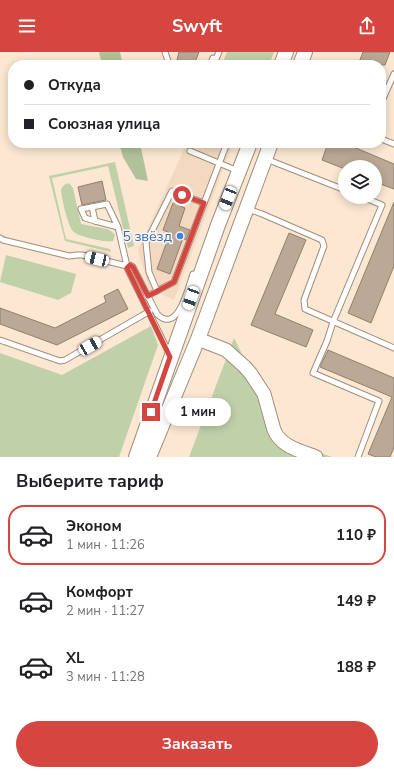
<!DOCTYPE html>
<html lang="ru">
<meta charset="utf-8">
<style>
body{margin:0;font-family:"Nunito Sans",sans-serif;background:#f2f2f2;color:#202124;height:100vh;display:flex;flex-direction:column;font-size:15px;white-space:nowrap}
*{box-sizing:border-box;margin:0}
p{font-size:13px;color:#757577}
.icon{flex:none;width:22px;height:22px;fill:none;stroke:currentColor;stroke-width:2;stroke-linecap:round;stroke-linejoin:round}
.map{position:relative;height:405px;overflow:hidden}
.panel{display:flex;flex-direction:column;background:#fff;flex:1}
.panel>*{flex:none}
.hud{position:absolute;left:8px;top:8px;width:378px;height:88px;border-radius:16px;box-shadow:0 2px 10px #0003;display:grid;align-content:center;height:88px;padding:0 16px;background:#fff}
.controls{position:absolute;left:338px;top:108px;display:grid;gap:8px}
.controls a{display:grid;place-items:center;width:44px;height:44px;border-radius:50%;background:#fff;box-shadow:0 2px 10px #0003;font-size:20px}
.end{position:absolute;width:18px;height:18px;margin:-9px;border:5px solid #d54640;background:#fff;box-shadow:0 0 0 2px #fff}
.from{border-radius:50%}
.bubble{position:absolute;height:28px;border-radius:14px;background:#fff;box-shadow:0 2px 10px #0003;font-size:13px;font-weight:700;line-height:28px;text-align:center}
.car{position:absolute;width:12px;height:24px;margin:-12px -6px;border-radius:5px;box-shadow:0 0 3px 1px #0007;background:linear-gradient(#fff 24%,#345 0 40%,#fff 0 76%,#345 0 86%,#fff 0)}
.hud b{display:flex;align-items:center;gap:14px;height:38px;font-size:15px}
.hud b+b{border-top:1px solid #e0e0e0}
.hud i{width:10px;height:10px;background:#202124}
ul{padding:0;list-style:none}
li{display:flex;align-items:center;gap:12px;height:60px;margin:0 8px 6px;padding:0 8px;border:2px solid transparent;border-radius:16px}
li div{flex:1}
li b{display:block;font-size:15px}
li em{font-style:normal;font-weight:700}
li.selected{border-color:#d54640}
li>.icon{width:36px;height:36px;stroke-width:1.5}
h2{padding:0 16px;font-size:18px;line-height:48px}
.primary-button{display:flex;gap:8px;margin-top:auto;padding:8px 16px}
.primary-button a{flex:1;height:46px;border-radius:24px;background:#d54640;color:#fff;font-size:16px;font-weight:700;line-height:46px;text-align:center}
header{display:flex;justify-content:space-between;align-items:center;height:52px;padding:0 16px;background:#d54640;color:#fff;font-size:18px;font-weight:700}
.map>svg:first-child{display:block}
.built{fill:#f2d9bf}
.green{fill:#c0d1aa}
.forest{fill:#b1c29a}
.building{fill:#bba895;stroke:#92806d}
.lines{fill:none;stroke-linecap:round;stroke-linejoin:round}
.service-casing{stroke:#a08e7b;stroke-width:7}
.tertiary-casing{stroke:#a08e7b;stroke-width:15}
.secondary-casing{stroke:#a08e7b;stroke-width:16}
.service{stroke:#fff;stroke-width:5}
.tertiary{stroke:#fff;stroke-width:13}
.secondary{stroke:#fff;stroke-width:14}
.route{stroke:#d54640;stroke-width:5}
.shop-dot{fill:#3f7fe0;stroke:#fef6ee;stroke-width:1.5}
.labels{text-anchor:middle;stroke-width:3;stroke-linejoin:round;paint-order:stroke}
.shop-label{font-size:14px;fill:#366cbe;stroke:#fef6ee;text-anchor:end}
</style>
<header><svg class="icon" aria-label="menu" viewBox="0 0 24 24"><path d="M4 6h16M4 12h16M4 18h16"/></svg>Swyft<svg class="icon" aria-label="share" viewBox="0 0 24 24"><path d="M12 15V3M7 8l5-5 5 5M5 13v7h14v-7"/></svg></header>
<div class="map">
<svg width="394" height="405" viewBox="0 0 394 405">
<rect width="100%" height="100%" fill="#fbe7d2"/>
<!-- built -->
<polygon class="built" points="187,91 233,91 174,248 149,236 138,198"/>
<!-- green -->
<g class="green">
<polygon points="227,0 274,0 269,13 232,13 223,10"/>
<polygon points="115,110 134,194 128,196 108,114 52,126 66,187 110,197 111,200 65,189 49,124"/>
<path d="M69,131L73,136L81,172L107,177L111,179L115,183L113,189C107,191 79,185 74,180C68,176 62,147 61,139C61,136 62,136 64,133Z"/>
<polygon points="6,203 76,222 71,241 58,248 0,230"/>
<polygon points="151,274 158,293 119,405 0,405 0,301 62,323"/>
<polygon points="234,286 285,388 332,405 189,405"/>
</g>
<!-- forest -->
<g class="forest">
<polygon points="99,0 120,0 123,13 102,13"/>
<polygon points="119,91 140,91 148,129 136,127 123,105"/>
</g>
<!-- building -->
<g class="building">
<polygon points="179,0 199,0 194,13 177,8"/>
<polygon points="363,0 390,0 385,13 358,13"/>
<polygon points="328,91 344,91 394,112 394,137 375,130 375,115 345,115 345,117 322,108"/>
<polygon points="102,129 106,148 82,153 78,135"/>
<polygon points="394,150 394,214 371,271 348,261"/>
<polygon points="173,151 185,156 179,174 190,178 186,188 183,186 170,222 157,217 170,181 163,178"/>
<polygon points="289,181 306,188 275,262 313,278 306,295 251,273"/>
<polygon points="118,237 128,257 57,293 0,272 0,256 55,276 106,250 104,244"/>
<polygon points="328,298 394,326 394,395 390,405 376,405 368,402 392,345 320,315"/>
</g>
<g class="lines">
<defs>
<g id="service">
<polyline points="165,0 169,12 171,13"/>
<polyline points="210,13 213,6 216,7 219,0"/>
<polyline points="381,51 394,22"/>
<polyline points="381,87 394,92"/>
<polyline points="190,99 238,119"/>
<polyline points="266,107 345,138"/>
<polyline points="92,155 81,157 85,166 95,169"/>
<polyline points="248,157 262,162 322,188 324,194 304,248 305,257 394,296"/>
<polyline points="0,186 3,188 69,204 77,203 82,203 127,214 118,175 95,169 92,155 107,152 118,175"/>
<polyline points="157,239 149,220 146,191 172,139 204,151"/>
<polyline points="147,244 174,230 227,91"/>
<polyline points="0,288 60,309 65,308 150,259"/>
<path d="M170,303L127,216L130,213L133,215L157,262C178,283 188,236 193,222"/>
<polyline points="358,405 379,349 313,321 327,289 333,270 382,153 363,145"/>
</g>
<path id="tertiary" d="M198,287L226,298L245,315L251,322L264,342L274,378C281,395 301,399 316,405"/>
<g id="secondary">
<polyline points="281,13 286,0"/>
<polyline points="300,13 305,0"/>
<polyline points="136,405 218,173 250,91"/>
<polyline points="149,405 198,287 271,91"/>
</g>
</defs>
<!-- service casing -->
<use href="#service" class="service-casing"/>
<!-- tertiary casing -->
<use href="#tertiary" class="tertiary-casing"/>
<!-- secondary casing -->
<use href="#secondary" class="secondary-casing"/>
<!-- service -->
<use href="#service" class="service"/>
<!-- tertiary -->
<use href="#tertiary" class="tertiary"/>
<!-- secondary -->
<use href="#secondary" class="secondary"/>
</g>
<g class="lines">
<!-- route -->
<polyline class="route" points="151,360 170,305 127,216 130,213 133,215 148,244 174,230 204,151 182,143"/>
</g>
<!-- markers -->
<circle class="shop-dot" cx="180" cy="184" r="4"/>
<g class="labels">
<!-- shop labels -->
<g class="shop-label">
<text x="172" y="189">5 звёзд</text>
</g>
</g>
</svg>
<div class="controls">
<a><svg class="icon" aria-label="layers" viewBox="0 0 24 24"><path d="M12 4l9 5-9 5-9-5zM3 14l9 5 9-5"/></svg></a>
</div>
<i class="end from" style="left:182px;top:143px"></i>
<i class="end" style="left:151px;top:360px"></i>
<div class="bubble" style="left:165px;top:346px;width:66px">1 мин</div>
<i class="car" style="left:228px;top:146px;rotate:202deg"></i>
<i class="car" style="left:97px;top:207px;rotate:283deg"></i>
<i class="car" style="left:191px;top:246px;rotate:200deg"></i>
<i class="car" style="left:90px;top:294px;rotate:60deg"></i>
<div class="hud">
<b><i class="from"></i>Откуда</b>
<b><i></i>Союзная улица</b>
</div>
</div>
<section class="panel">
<h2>Выберите тариф</h2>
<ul>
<li class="selected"><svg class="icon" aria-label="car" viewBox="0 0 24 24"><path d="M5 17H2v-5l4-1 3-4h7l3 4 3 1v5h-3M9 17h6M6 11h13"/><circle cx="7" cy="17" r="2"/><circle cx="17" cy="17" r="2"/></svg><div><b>Эконом</b><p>1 мин · 11:26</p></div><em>110 ₽</em></li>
<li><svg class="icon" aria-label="car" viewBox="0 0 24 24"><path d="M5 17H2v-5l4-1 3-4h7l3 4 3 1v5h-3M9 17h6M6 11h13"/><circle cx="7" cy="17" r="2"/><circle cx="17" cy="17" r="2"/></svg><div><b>Комфорт</b><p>2 мин · 11:27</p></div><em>149 ₽</em></li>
<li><svg class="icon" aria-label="car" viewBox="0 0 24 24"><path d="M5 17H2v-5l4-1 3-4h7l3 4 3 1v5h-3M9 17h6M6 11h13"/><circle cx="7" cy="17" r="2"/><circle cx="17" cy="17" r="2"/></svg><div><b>XL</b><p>3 мин · 11:28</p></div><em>188 ₽</em></li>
</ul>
<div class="primary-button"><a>Заказать</a></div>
</section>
